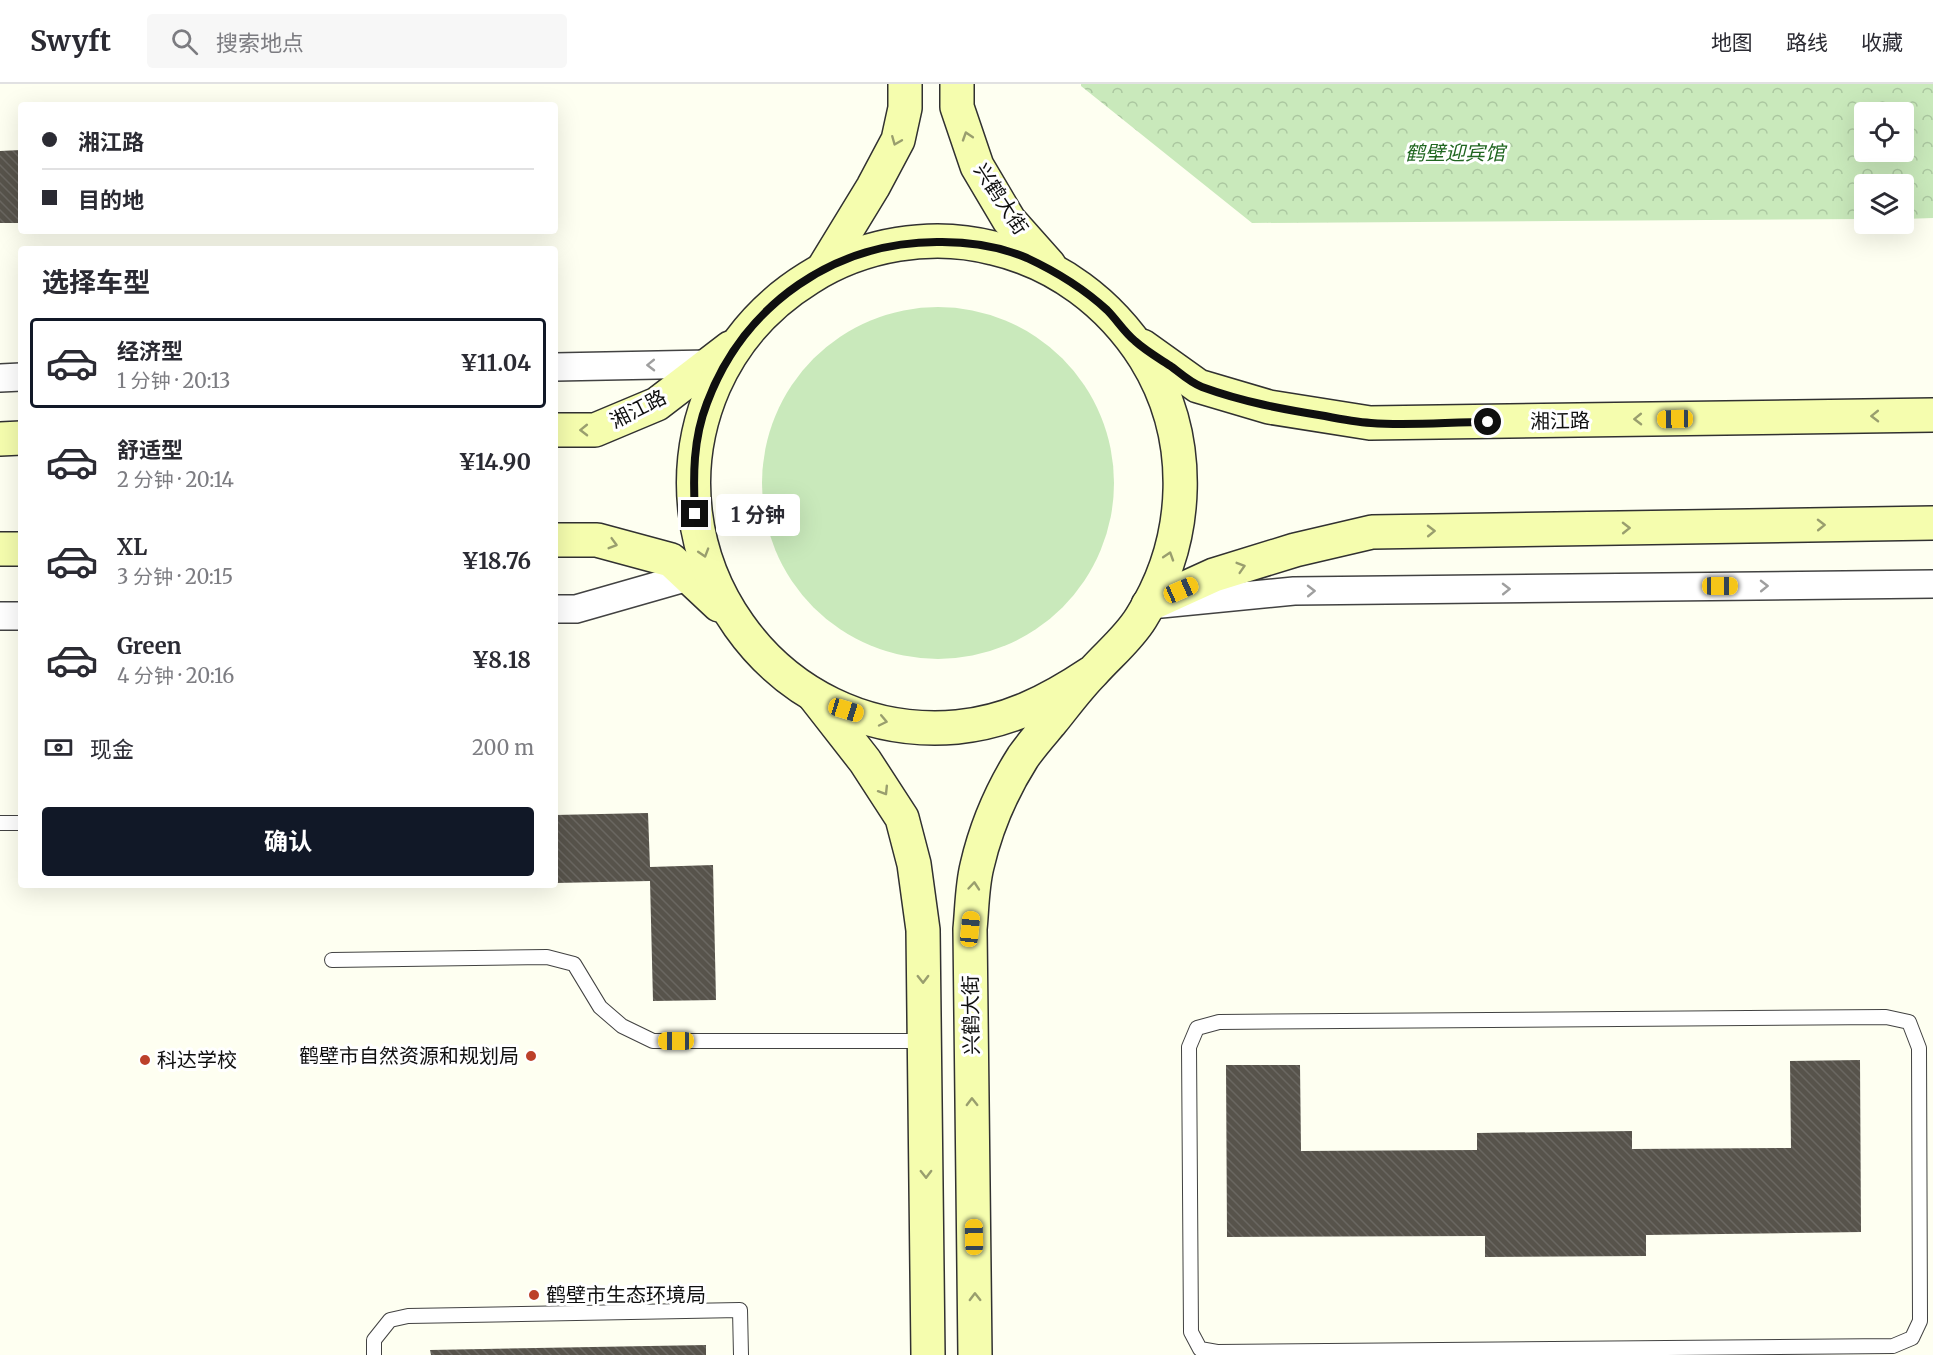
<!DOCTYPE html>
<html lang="zh">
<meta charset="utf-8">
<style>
body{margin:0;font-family:Merriweather,"Noto Sans SC",serif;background:#f7f7f7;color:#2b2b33;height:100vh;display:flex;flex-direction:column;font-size:22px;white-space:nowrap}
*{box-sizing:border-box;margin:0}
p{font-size:20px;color:#7c7c81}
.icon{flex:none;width:33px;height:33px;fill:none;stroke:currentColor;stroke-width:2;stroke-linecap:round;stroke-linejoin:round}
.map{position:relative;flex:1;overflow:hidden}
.panel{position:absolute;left:18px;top:162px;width:540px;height:642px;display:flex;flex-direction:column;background:#fff;border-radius:6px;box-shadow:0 6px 24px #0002}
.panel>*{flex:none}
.guide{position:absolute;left:18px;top:18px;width:540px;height:132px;border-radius:6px;box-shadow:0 6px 24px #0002;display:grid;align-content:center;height:132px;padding:0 24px;background:#fff}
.controls{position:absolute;left:1854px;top:18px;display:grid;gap:12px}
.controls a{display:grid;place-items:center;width:60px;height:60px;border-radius:6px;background:#fff;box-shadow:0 6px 24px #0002;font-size:30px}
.end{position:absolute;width:27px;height:27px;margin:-14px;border:8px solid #0f0f0f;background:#fff;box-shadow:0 0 0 3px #fff}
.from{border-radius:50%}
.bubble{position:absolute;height:42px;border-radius:6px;background:#fff;box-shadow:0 6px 24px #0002;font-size:20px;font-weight:700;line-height:42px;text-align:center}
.car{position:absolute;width:18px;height:36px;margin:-18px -9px;border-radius:8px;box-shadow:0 0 4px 2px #0007;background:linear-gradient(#f5c518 24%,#345 0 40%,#f5c518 0 76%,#345 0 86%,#f5c518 0)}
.guide b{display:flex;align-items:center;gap:21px;height:57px;font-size:22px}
.guide b+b{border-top:2px solid #e1e1e2}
.guide i{width:15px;height:15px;background:#2b2b33}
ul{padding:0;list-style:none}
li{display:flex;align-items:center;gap:18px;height:90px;margin:0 12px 9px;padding:0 12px;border:3px solid transparent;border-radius:6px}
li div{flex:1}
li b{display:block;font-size:22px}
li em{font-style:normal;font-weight:700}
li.selected{border-color:#111827}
li>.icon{width:54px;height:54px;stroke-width:1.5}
h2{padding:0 24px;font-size:27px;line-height:72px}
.pay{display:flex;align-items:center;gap:15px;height:66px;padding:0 24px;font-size:22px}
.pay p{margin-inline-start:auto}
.action{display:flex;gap:12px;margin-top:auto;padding:12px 24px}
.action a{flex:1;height:69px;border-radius:6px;background:#111827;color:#fff;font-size:24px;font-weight:700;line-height:69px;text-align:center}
header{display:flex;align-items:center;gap:36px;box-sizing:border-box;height:84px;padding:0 30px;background:#fff;border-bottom:2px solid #e1e1e2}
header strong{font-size:28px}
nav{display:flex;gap:33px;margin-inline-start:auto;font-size:21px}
.search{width:420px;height:54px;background:#f7f7f7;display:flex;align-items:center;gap:15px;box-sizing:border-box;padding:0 21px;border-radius:6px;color:#7c7c81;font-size:22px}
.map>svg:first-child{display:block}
.grass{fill:#c9e9bb}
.park{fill:url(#park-crowns);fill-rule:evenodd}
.building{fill:url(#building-back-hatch)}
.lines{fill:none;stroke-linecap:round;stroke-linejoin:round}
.lane-casing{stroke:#424242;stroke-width:16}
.street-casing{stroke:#424242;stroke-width:30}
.secondary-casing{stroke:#313131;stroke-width:36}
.lane{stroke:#fff;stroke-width:14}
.street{stroke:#fff;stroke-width:27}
.secondary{stroke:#f5fdae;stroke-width:33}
.oneway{stroke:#999e6e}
.oneway2{stroke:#9f9f9f}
.route{stroke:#0f0f0f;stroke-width:8}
.poi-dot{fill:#bc412a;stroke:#fff;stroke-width:2}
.labels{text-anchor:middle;stroke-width:6;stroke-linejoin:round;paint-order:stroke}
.park-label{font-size:20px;font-style:italic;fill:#206620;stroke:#fff}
.street-label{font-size:20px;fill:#0f0f0f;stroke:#fff}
.poi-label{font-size:20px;fill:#0f0f0f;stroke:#fff;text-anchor:start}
</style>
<header>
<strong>Swyft</strong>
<div class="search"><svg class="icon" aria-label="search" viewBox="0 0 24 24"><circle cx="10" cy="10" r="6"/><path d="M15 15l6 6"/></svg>搜索地点</div>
<nav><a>地图</a><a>路线</a><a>收藏</a></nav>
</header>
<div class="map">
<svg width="1933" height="1271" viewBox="0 0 1933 1271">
<defs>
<pattern id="park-crowns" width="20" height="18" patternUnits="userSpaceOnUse" patternTransform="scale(1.5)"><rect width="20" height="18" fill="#c9e9bb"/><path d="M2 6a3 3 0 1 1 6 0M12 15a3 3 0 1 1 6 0" fill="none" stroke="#abc7a0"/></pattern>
<pattern id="building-back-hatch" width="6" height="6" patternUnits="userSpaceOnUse" patternTransform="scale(1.5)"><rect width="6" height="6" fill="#57534b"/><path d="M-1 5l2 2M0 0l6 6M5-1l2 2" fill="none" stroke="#6a6761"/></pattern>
</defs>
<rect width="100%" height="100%" fill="#fefff1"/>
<!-- grass -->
<circle class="grass" cx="938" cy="399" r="176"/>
<!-- park -->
<path class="park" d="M1081,0H1933V134L1904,135V100H1864V135L1252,139L1081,2ZM1864,28H1904V68H1864Z"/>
<!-- building -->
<g class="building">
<polygon points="21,66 21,139 0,139 0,67"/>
<polygon points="648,729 650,783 713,781 716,916 653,917 650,797 555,799 555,731"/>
<polygon points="1860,976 1861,1148 1646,1151 1646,1172 1485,1173 1485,1152 1227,1153 1226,981 1300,981 1301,1067 1477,1066 1477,1049 1632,1047 1632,1065 1791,1064 1790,977"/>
<polygon points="706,1261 706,1271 431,1271 430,1266"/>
</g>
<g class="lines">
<defs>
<g id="lane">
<polyline points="0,739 21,739"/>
<polyline points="332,876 547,873 574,880 600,923 622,942 653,957 924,957"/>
<polygon points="1886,933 1909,938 1919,964 1920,1237 1912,1254 1893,1262 1217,1268 1200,1265 1191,1248 1189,963 1197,944 1219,938"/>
<polyline points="374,1271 374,1256 390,1236 408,1232 740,1226 741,1271"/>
</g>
<g id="street">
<polyline points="555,283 709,280"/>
<polyline points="0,294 21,293"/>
<polyline points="1161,520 1294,507 1933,500"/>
<polyline points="555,525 576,525 688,493"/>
<polyline points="0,532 21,532"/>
</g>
<g id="secondary">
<polyline points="957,0 957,23 977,82 1009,136 1049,181"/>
<polyline points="823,185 873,103 898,56 905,24 905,0"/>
<polyline points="1142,262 1198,302 1269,323 1370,339 1933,331"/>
<polyline points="555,346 595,346 657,320 730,264"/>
<polyline points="0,355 21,354"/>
<polyline points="555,456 597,456 671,476 719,521"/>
<polyline points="0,465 21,465"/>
<polyline points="1148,521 1214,491 1295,466 1372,448 1933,439"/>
<polyline points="815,613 865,677 902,734 914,780 923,846 928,1271"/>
<path d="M975,1271L970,845C972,825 972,802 977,782C986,743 1002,706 1023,673C1032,660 1042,649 1052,637C1065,621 1078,603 1093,588C1109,570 1128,555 1141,534C1191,455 1194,353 1145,274C1110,219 1057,179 993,164C932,148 862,160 809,194C767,220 734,257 714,302C641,470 773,659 957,643C1008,638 1049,617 1091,589"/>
</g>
</defs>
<!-- lane casing -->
<use href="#lane" class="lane-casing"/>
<!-- street casing -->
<use href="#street" class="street-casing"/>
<!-- secondary casing -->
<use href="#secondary" class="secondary-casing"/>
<!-- lane -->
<use href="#lane" class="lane"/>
<!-- street -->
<use href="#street" class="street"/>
<!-- secondary -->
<use href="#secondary" class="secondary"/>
</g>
<!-- one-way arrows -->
<defs><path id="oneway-chevron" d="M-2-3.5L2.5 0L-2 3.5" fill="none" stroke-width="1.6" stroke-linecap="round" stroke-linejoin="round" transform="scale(1.5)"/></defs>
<g class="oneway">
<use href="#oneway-chevron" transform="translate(967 52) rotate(-108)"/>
<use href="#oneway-chevron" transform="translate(896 57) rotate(112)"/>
<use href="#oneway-chevron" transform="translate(1875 332) rotate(179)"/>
<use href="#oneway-chevron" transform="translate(1638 335) rotate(179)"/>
<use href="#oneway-chevron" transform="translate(584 346) rotate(179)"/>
<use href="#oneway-chevron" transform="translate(1821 441) rotate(-1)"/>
<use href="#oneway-chevron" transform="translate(1626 444) rotate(-1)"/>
<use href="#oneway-chevron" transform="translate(1431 447) rotate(-1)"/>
<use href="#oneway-chevron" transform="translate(613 460) rotate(16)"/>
<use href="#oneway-chevron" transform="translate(704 469) rotate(73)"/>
<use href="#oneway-chevron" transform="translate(1169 472) rotate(-72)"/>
<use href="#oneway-chevron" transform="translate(1241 483) rotate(-17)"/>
<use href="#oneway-chevron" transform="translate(883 637) rotate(12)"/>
<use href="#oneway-chevron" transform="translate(884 707) rotate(58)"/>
<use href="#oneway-chevron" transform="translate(974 802) rotate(-85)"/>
<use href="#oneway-chevron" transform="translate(923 895) rotate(89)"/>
<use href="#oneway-chevron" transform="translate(972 1018) rotate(-91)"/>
<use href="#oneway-chevron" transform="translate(926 1090) rotate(89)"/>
<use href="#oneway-chevron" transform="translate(975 1213) rotate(-91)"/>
</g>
<g class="oneway2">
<use href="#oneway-chevron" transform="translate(651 281) rotate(179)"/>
<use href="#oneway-chevron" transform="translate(1764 502) rotate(-1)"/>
<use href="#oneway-chevron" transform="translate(1506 505) rotate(-1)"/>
<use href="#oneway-chevron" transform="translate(1311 507) rotate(-1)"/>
</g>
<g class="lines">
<!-- route -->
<path class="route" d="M695,430C693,392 693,355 707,319C744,220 836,156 942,158C970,158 1001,163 1027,174C1057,188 1083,204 1107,226C1117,236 1124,248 1135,257C1146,267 1160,275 1172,283C1181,290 1191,299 1202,303C1243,318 1282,325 1325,332C1340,335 1355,338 1371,339C1409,342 1449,338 1488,338"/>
</g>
<!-- markers -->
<g class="poi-dot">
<circle cx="531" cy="972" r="6"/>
<circle cx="145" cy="976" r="6"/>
<circle cx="534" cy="1211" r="6"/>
</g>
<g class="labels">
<!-- park labels -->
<g class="park-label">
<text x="1455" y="76">鹤壁迎宾馆</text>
</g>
<!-- street labels -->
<g class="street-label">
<text transform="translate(1001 115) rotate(57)" y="7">兴鹤大街</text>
<text transform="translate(638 325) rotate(-27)" y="7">湘江路</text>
<text transform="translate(1560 337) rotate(-1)" y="7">湘江路</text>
<text transform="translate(971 931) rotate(-91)" y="7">兴鹤大街</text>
</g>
<!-- poi labels -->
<g class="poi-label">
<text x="519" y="979" text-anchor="end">鹤壁市自然资源和规划局</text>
<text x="157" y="983">科达学校</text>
<text x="546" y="1218">鹤壁市生态环境局</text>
</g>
</g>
</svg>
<div class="controls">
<a><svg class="icon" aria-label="locate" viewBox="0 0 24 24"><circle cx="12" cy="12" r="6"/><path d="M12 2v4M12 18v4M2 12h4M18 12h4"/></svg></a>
<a><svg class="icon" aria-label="layers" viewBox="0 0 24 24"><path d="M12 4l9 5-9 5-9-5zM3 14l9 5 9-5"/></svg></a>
</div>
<i class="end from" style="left:1488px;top:338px"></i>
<i class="end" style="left:695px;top:430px"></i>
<div class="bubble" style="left:716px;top:410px;width:84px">1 分钟</div>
<i class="car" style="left:1675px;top:335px;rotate:269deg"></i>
<i class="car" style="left:1720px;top:502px;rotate:90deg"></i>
<i class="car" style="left:1181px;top:506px;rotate:66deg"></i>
<i class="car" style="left:846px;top:626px;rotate:107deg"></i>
<i class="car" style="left:970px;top:845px;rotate:6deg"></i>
<i class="car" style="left:676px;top:957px;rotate:270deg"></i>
<i class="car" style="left:974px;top:1153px;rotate:359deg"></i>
<div class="guide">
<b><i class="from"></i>湘江路</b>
<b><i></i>目的地</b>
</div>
<section class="panel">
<h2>选择车型</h2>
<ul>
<li class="selected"><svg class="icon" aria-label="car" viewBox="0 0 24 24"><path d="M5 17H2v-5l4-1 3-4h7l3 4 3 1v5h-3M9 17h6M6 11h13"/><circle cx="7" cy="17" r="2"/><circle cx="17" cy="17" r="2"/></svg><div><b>经济型</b><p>1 分钟 · 20:13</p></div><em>¥11.04</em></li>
<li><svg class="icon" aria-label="car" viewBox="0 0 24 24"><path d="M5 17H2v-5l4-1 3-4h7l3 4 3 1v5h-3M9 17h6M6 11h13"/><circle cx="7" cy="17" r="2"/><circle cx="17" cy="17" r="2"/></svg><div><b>舒适型</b><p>2 分钟 · 20:14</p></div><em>¥14.90</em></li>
<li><svg class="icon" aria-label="car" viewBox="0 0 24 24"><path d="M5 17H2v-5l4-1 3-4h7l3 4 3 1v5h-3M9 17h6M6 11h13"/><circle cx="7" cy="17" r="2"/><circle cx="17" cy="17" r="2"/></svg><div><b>XL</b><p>3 分钟 · 20:15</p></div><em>¥18.76</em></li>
<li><svg class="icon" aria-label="car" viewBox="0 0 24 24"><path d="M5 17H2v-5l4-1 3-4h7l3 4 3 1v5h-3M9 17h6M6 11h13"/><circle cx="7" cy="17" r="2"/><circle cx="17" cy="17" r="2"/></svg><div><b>Green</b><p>4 分钟 · 20:16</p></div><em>¥8.18</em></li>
</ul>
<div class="pay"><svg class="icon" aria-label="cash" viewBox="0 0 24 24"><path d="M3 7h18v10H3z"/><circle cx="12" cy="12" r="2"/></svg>现金<p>200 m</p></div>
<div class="action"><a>确认</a></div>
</section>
</div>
